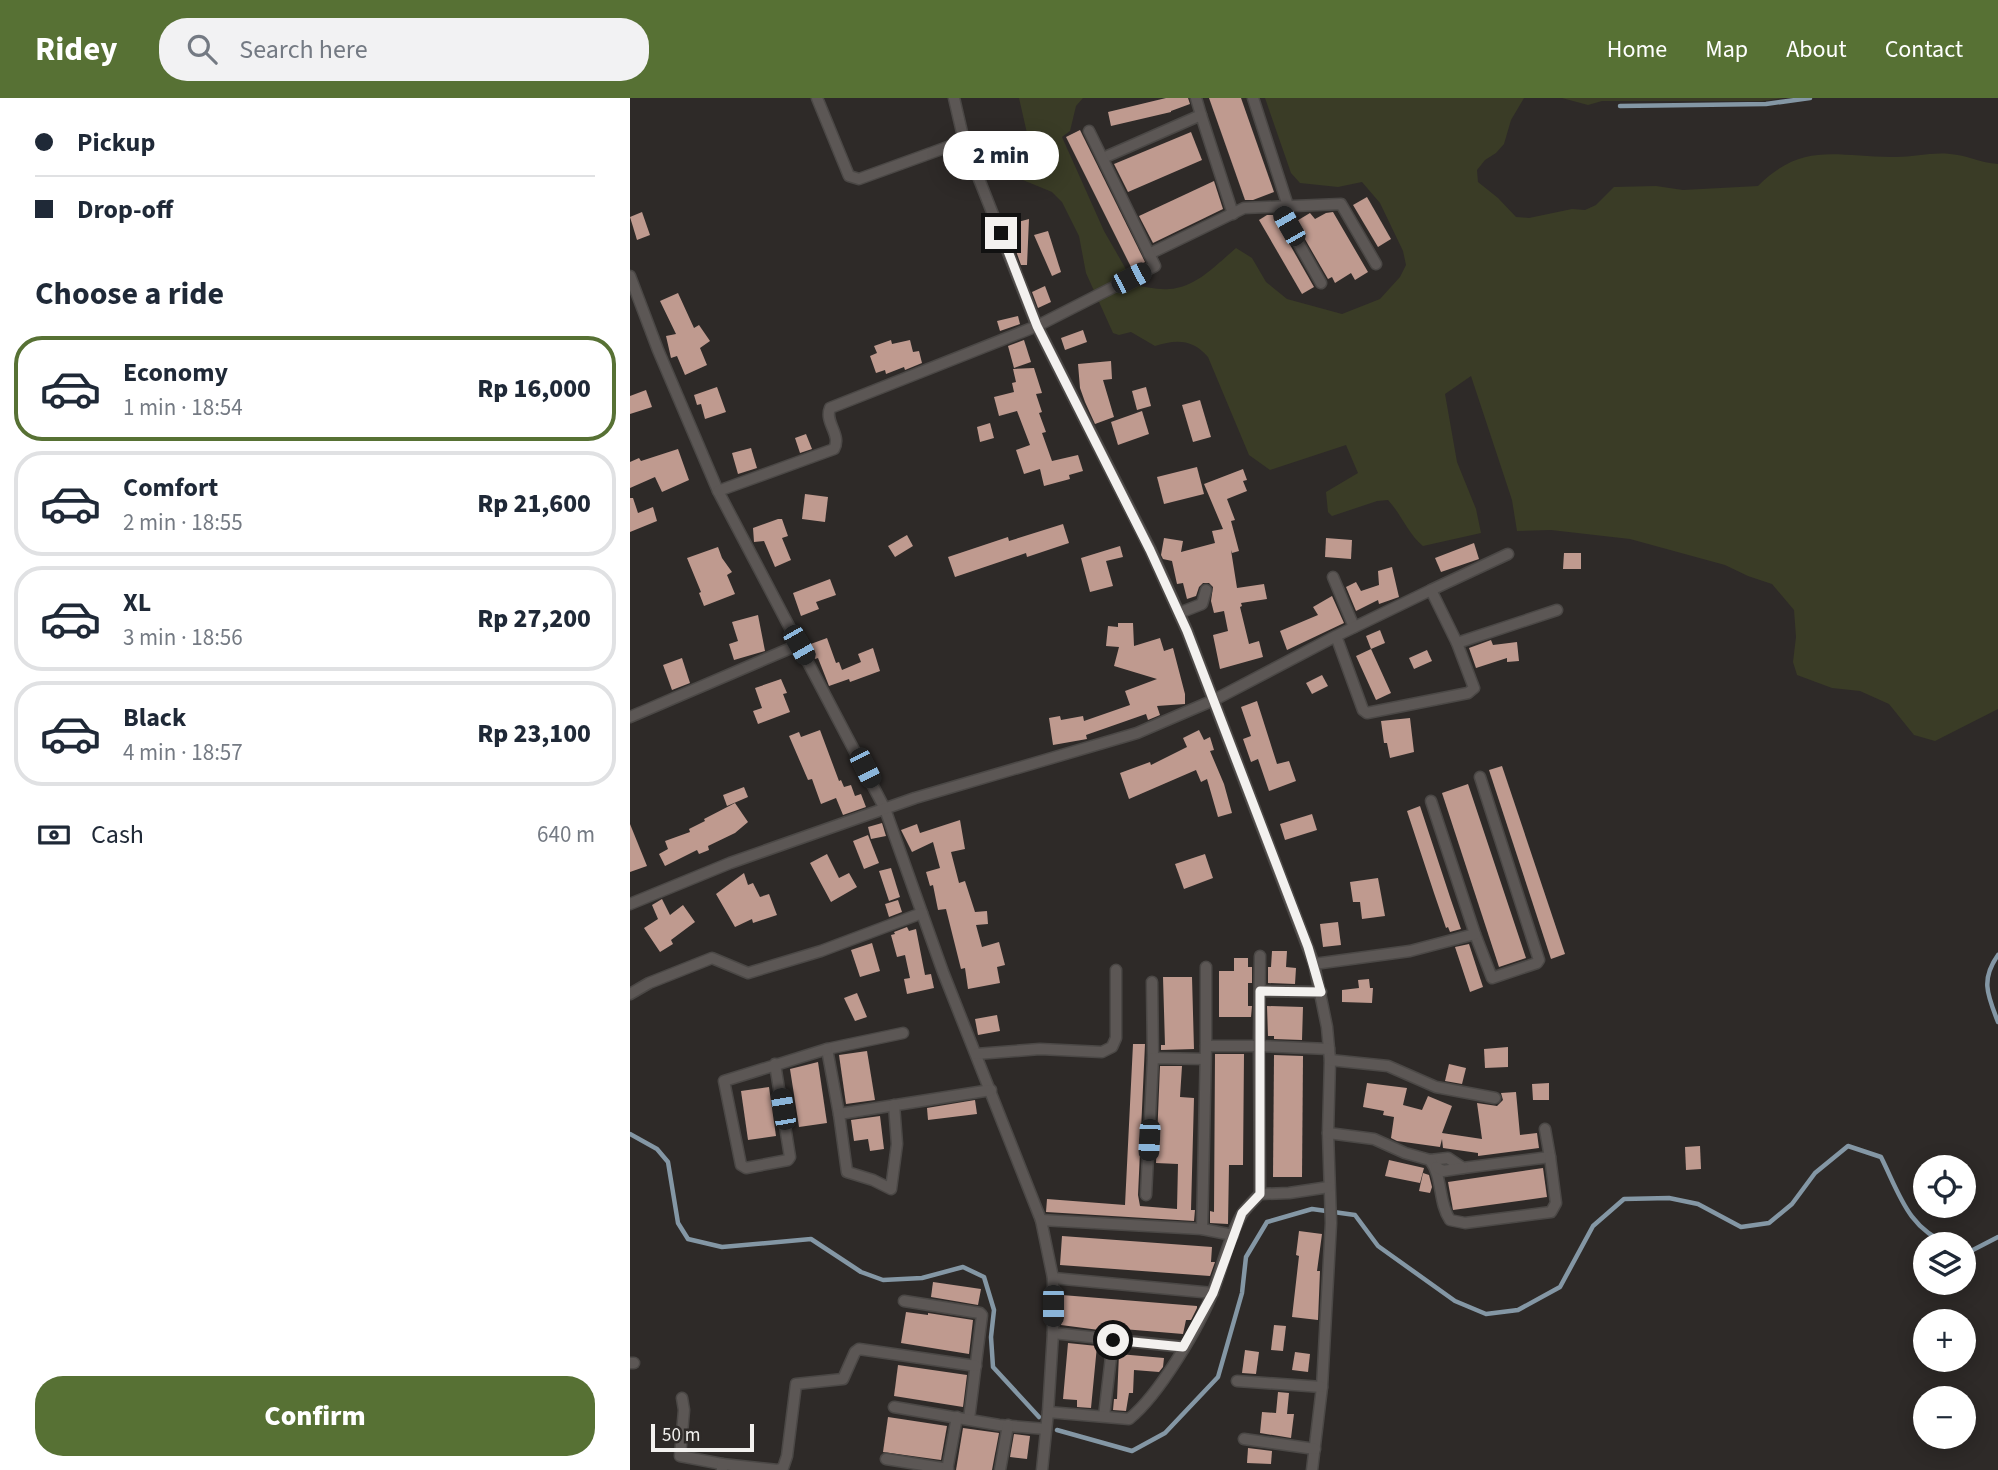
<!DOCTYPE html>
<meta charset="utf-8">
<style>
body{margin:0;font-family:"Source Sans 3",sans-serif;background:#f2f2f3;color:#1f2937;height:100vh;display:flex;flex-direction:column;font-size:26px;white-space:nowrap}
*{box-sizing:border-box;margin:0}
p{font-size:23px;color:#747a83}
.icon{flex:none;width:38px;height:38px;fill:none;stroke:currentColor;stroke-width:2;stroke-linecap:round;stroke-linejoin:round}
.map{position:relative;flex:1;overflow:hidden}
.sheet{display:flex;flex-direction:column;background:#fff;width:630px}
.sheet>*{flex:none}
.banner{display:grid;align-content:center;height:154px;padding:0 35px;background:#fff}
.tools{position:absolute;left:1283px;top:1057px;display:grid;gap:14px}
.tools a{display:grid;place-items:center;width:63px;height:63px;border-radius:50%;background:#fff;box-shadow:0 4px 18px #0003;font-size:35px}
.scale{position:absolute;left:21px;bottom:18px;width:103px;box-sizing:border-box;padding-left:7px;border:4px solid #f3f1ef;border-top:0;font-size:19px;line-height:24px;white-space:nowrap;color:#f3f1ef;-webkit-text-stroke:5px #2e2a28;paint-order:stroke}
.end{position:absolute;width:32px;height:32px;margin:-16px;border:9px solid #f3f1ef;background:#111;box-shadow:0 0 0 4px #111}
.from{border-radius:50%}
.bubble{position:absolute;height:49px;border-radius:24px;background:#fff;box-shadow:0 4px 18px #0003;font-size:23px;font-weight:800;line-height:49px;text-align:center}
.car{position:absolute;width:21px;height:42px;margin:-21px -10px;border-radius:9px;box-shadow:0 0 5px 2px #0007;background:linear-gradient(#222 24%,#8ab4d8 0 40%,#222 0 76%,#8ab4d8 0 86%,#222 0)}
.banner b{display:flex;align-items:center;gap:24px;height:66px;font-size:26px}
.banner b+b{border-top:2px solid #e0e1e3}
.banner i{width:18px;height:18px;background:#1f2937}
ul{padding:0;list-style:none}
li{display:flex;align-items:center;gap:21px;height:105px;margin:0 14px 10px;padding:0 21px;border:4px solid #e0e1e3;border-radius:28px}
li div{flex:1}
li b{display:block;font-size:26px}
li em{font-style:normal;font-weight:800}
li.current{border-color:#577134}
li>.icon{width:63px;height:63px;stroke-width:1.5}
h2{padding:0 35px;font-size:32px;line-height:84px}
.pay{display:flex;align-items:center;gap:18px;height:77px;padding:0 35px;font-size:26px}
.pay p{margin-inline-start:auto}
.primary-button{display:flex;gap:14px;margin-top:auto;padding:14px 35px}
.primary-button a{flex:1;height:80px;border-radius:28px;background:#577134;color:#fff;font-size:28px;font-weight:800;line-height:80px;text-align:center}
header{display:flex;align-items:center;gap:42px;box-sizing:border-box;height:98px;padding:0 35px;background:#577134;color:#fff}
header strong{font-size:33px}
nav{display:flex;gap:38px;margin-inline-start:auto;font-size:24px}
.search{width:490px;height:63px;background:#f2f2f3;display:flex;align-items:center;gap:18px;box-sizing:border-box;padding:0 24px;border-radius:28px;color:#747a83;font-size:26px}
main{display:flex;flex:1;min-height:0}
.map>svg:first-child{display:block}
.green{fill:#3a3c26}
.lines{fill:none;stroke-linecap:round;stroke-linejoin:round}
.stream{stroke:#8497a5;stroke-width:4.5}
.building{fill:#bf9a8f}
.street-casing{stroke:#4b4846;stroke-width:13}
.street{stroke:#5c5755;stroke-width:10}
.route{stroke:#f3f1ef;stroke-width:9}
</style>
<header>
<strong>Ridey</strong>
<div class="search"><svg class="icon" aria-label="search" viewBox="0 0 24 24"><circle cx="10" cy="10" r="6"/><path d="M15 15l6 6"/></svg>Search here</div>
<nav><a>Home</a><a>Map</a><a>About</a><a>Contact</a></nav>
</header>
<main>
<section class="sheet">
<div class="banner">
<b><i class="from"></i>Pickup</b>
<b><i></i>Drop-off</b>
</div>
<h2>Choose a ride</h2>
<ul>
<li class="current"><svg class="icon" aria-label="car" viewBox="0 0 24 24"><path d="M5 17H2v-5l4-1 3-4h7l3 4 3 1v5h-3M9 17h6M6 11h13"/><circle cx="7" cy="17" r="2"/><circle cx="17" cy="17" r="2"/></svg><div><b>Economy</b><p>1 min · 18:54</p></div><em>Rp 16,000</em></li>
<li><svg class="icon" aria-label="car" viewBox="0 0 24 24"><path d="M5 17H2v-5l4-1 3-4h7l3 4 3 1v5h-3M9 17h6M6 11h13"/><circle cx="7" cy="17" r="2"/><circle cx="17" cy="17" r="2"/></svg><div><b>Comfort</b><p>2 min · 18:55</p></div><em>Rp 21,600</em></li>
<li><svg class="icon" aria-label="car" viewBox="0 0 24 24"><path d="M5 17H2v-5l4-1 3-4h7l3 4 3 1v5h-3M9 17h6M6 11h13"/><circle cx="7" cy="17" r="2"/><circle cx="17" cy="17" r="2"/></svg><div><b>XL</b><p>3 min · 18:56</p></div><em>Rp 27,200</em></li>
<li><svg class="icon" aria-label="car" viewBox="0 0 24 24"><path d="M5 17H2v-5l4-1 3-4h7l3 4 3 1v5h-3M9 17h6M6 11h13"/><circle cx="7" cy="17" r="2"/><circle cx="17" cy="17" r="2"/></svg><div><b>Black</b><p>4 min · 18:57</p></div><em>Rp 23,100</em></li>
</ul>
<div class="pay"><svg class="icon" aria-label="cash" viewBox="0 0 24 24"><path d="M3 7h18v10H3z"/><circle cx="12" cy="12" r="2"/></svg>Cash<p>640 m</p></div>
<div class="primary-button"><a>Confirm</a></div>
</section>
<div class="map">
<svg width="1368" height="1372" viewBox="0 0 1368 1372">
<rect width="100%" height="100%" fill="#2e2a28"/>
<!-- green -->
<g class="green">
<path d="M389,0H453L446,8L440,33L432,39L474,133L505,187C516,189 528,192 539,191C566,190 587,166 606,150L622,160L636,184L657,201L712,216L750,201L770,179L776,167L773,153L750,105L732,84L708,89L670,85L661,75L635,0H894L881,22L874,46L866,55L855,62L847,72L848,84L868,100L886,119L899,120L942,111L955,112L966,107L984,89L1026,88L1053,92L1128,88C1174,42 1208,60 1266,59C1284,59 1302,54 1320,56C1336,57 1351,65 1368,66V611L1305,643L1284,637L1259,606L1230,593L1202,590L1167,577L1163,564L1166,539L1164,512L1142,486L1118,478L1095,467L1000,441L921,432L887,433L882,402L841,278L815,296L827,364L846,411L851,435L793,448C778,436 772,417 758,402L747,403L702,418L698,414L696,394L728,375L716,347L640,372L619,357L578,259C563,241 546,241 525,248L501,234L489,237L483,235L456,175L449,138L432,104L422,94L388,80H369L360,72L361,65L391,55L399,44Z"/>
<polygon points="932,0 1153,0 1132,3 972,3 958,7"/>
</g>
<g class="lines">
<!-- stream -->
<g class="stream">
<polyline points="990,8 1136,6 1180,0"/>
<path d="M1368,857C1350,882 1358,898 1368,924"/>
<polyline points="0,1036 27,1051 38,1064 48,1125 58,1141 92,1149 181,1141 231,1174 253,1182 292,1180 333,1169 354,1179 364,1212 361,1239 363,1269 409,1319"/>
<polyline points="1334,1152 1339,1154 1368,1139"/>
<path d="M427,1332L502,1353L535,1335L588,1279L612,1195L616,1159L637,1124L682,1111L725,1117L748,1148L825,1203L856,1216L888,1212L930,1189L963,1128L994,1101L1039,1100L1068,1106L1111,1129L1139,1125L1162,1106L1185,1075L1218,1048L1251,1059C1269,1095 1278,1131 1319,1146"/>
</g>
</g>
<!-- building -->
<g class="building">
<polygon points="536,0 558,0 560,6 541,13 541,14 481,28 478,14"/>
<polygon points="579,0 611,0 644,94 623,102 615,102"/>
<polygon points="450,32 515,164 502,171 436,39"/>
<polygon points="561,34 572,62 498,94 484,66"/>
<polygon points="584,83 593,111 523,145 509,118"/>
<polygon points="737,99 761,141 748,149 723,107"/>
<polygon points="12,114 20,137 7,142 0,119"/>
<polygon points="703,114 738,174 725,182 721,175 705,185 702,179 698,181 665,124 680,115 685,121 696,115"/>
<polygon points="637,117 643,117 684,189 672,196 629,122"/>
<polygon points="399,121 397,167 391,167 386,153 387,138 381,140 376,127"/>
<polygon points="418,133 431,174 422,178 404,137"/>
<polygon points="415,188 421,204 408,210 402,194"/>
<polygon points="48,195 64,230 69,227 80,243 70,250 77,267 55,277 47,258 41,260 36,238 46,236 30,203"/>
<polygon points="388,218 390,226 370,233 367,223"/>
<polygon points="453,232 457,244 435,252 431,240"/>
<polygon points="261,242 262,246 280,242 283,254 289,253 292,265 275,272 274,269 256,276 255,272 246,275 240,258 247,255 244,248"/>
<polygon points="394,242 401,264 384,270 378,248"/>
<polygon points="481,263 482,281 473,282 484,319 465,326 455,304 450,290 448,266"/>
<polygon points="404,270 412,295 406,296 412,314 409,315 416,334 412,335 422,363 448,357 453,373 439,377 440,381 414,388 410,371 394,376 386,352 400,347 387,313 369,318 364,299 384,294 382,285 386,284 383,271"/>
<polygon points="87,289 96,314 75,321 71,306 67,307 64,297"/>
<polygon points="516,289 521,308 507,312 502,293"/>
<polygon points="16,292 22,309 0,316 0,298"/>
<polygon points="570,302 581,339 563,344 552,307"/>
<polygon points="512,313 519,336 488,347 481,324"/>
<polygon points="360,325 364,340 350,344 347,329"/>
<polygon points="176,336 182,351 170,355 165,340"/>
<polygon points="121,350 127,370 108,376 102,355"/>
<polygon points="48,351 59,382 32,394 25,379 0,390 0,364 9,360 11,363"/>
<polygon points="567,369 574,396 534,406 527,379"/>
<polygon points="613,371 617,382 613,383 617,393 597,401 605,422 601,423 609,453 602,455 601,452 607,490 634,486 637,501 611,505 612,508 610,509 619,546 629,543 633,559 590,571 583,537 598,533 594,513 584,515 581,503 583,489 579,485 573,485 569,489 566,498 557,501 553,485 547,486 542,463 533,461 531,457 534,440 553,443 551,454 585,445 582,433 593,431 574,386"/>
<polygon points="175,396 198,399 195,424 172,421"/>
<polygon points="0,400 3,400 8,415 23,409 27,423 0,434"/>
<polygon points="148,421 152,421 158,438 152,440 161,462 145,469 134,443 124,444 123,430"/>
<polygon points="433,426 439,445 397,459 396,455 325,479 318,459 378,439 379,443"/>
<polygon points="277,437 283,448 265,459 258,448"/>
<polygon points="696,440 722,442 721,461 695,459"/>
<polygon points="844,445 849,461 811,474 805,460"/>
<polygon points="490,448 493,459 476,463 483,488 460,494 451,460"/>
<polygon points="88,449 92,460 102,474 97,477 105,496 74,508 69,495 71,494 57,460"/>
<polygon points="934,455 951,455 951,471 933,471"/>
<polygon points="762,469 769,499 749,506 748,502 726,513 716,489 726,484 731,493 749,487 748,473"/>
<polygon points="200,481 206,497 186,504 189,511 171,518 163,495"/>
<polygon points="702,498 714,525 657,552 650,533 688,517 683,509"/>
<polygon points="128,517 135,553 104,562 99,546 108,543 102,524"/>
<polygon points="488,525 503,525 504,548 530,540 534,553 543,550 555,596 555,606 527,608 530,617 518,622 516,616 456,637 457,641 423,647 419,620 430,618 431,622 453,618 454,623 500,607 495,593 527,581 484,568 489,549 476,548 478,528 488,529"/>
<polygon points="750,532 755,545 741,551 736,538"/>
<polygon points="197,540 206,565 209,564 212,572 231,564 228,556 243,550 250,573 220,584 219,581 199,588 188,560 185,561 178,547"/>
<polygon points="861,542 863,547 887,544 889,563 877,564 877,560 846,570 839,550"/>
<polygon points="741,551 761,595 746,602 726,558"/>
<polygon points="797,552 802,563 784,571 779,560"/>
<polygon points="52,560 60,585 42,592 33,567"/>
<polygon points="692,577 698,588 682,596 676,585"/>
<polygon points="151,581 157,595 153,596 160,614 128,626 123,613 132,610 125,590"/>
<polygon points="627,603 647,666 659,663 666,683 639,693 628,661 621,664 613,641 621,638 611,609"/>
<polygon points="780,620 784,654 760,660 757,645 754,645 751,623"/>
<polygon points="190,632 209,683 211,682 214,689 221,687 225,698 231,696 236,709 213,717 206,700 191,706 182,681 178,682 159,638 169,634 171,639"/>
<polygon points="569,632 574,642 580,639 584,652 580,653 594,686 602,715 588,719 577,681 571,684 566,672 499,701 490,675 520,664 521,667 557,649 553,640"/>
<polygon points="872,668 935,856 921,861 859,672"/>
<polygon points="838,686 896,860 869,869 812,695"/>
<polygon points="114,689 118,699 97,708 93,697"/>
<polygon points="105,705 118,724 105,735 78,748 79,752 69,756 67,752 35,768 29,756 38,751 35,743 60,734 59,731 75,723 74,721"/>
<polygon points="790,708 821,802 831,831 820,834 818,829 816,830 804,795 777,713"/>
<polygon points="682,716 687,732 655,742 650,726"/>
<polygon points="330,722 335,751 321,754 329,785 335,783 345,814 357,813 358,826 346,827 352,849 369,844 375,867 367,869 370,885 338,891 335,870 331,871 316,811 308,812 303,787 300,788 296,774 310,770 303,744 282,754 271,732 287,726 290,735"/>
<polygon points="252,725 256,738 241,741 238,729"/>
<polygon points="0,726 17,768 0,774"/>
<polygon points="238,737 249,765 234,771 223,743"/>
<polygon points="197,756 209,780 219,775 227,789 201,804 180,765"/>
<polygon points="575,756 583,780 554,791 545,766"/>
<polygon points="261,770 270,799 259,803 249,773"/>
<polygon points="114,775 118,787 123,785 130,799 139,796 147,817 123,825 122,821 105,829 86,796"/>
<polygon points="748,780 755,818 732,821 730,804 723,804 720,784"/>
<polygon points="32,801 40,817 53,807 65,824 41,842 43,846 30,854 14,830 28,821 22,807"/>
<polygon points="268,802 272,814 259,819 255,806"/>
<polygon points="708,824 711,847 693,849 690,826"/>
<polygon points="277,829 279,833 286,831 295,877 301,876 304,890 277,896 274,881 280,880 275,857 267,859 261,837 265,836 264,834"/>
<polygon points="242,845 250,873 230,879 221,852"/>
<polygon points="839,846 853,889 840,894 825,849"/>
<polygon points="642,853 657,853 656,869 666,870 665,886 638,885 638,869 641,869"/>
<polygon points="604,860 618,860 618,869 622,869 622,885 618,885 618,908 622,908 621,919 589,919 589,873 604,873"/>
<polygon points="533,879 562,879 564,951 531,952 531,947 535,947"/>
<polygon points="739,881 740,890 743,890 742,905 712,904 712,892 729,890 728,882"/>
<polygon points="227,895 237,919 225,923 214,900"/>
<polygon points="637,908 673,909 672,942 644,941 644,938 638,938"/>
<polygon points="367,917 370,933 348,937 345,921"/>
<polygon points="503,946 515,946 508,1097 510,1108 547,1111 548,1066 526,1065 530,968 552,968 550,999 564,1000 561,1112 565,1112 564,1123 416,1114 417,1101 495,1107"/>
<polygon points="878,949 878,969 855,970 854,951"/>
<polygon points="237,953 245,1002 216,1006 209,957"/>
<polygon points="585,956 614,956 613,1067 599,1067 598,1126 580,1125 580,1113 584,1114"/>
<polygon points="644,957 673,958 672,1079 643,1079"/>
<polygon points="188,964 197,1025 169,1029 160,971"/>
<polygon points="819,966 836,970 832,986 815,983"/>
<polygon points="737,985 777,990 773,1007 792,1012 798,998 822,1008 812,1035 852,1041 847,1005 867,1008 873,1002 871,995 886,994 890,1037 907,1035 909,1050 848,1058 848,1055 813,1050 812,1041 810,1049 767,1043 761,1040 764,1019 753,1017 754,1013 733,1009"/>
<polygon points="919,985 919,1002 903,1002 902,986"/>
<polygon points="139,989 146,1038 118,1042 111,993"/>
<polygon points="345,1002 347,1016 298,1022 297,1010"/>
<polygon points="250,1018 254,1051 240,1053 238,1041 224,1043 221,1022"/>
<polygon points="1070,1048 1071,1071 1056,1072 1055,1049"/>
<polygon points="759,1062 794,1070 790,1085 755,1078"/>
<polygon points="913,1070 917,1099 823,1112 818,1084"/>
<polygon points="793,1075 799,1077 802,1089 800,1095 789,1093"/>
<polygon points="669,1133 692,1136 687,1173 690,1173 688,1222 662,1219 669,1158 666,1157"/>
<polygon points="432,1138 582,1149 581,1164 585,1164 580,1178 430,1167"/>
<polygon points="303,1184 351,1191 348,1207 301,1199"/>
<polygon points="432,1197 567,1208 567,1210 561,1222 556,1222 553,1236 469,1229 469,1232 431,1227"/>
<polygon points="276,1214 298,1217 298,1215 343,1222 339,1256 271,1245"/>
<polygon points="644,1227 656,1228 653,1253 641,1252"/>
<polygon points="438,1245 467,1248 461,1310 447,1309 447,1302 433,1301"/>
<polygon points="615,1252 629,1254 626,1276 612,1275"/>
<polygon points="665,1254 680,1256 678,1274 662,1272"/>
<polygon points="489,1256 534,1260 533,1269 529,1274 504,1272 503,1295 499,1295 496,1313 483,1312 484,1301 487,1301"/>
<polygon points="268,1267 337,1277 333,1309 264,1298"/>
<polygon points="648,1294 659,1295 657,1316 664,1316 661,1340 630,1335 632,1314 646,1315"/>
<polygon points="258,1319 317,1328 311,1362 253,1354"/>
<polygon points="333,1330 369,1335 362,1372 326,1372"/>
<polygon points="384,1336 400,1338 397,1361 380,1359"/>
<polygon points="618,1350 642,1353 641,1366 617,1365"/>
</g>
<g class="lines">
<defs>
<g id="street">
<polyline points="187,0 219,78 229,81 334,43"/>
<polyline points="324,0 334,43 407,228 520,451 557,533 684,866 697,929 700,962 698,1035 701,1125 692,1289 682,1372"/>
<polyline points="566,0 571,17"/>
<polyline points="623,0 658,108"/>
<polyline points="473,60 571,17 603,116"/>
<polyline points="648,109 691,185"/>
<polyline points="519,156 614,110 711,106 746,166"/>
<polyline points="0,178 28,252 88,393 255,711 313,874 411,1122"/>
<path d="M88,393L204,351C212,337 194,324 200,310L407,228L525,168L459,33"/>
<polyline points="703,479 724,529"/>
<polyline points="801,492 878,456"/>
<polyline points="549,515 572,506 576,492"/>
<polyline points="827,545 927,512"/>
<polyline points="0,619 168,547"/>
<polyline points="0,806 100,765 285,700 507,635 584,602 706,538 801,492 827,545 844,590 838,595 737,615 733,612 706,538"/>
<polyline points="845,836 862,880 907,865 909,862 850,679"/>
<polyline points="630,858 629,948 699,951"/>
<polyline points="684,866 780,853 845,836 801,703"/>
<polyline points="522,884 523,960"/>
<polyline points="630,893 691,894"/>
<polyline points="0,896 19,885 82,860 118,875 191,853 292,815"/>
<polyline points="273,935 197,951 209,1016 361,992"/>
<polyline points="576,948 576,869"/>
<polyline points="346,956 410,951 472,954 482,949 486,940 486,872"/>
<polyline points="700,962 758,968 806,989 865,1000"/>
<polyline points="145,966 160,1059 158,1062 116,1070 111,1067 94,983 197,951"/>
<polyline points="209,1016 217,1074 243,1082 261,1091 267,1046 264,1007"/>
<polyline points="698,1035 744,1041 775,1055 800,1062 818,1060 833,1070 920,1059 915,1031"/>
<path d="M800,1062C813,1079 808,1104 820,1122L835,1125L921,1114L926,1105L920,1059"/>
<polyline points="806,1069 813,1073 833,1070"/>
<polyline points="516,1097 523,960 575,961"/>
<polyline points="572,1131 576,948 629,948 630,1096"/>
<polyline points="423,1180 583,1195"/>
<polyline points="274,1203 350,1215 352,1217 339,1321"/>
<polyline points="423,1235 553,1249"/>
<polyline points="0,1265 4,1265"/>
<polyline points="607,1283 692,1289"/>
<polyline points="52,1300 54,1312 50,1358 92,1366 92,1372"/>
<polyline points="264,1309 369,1327 416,1331"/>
<polyline points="418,1314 423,1235 423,1180 411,1122 572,1131 603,1137"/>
<polyline points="474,1318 483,1242"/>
<polyline points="614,1341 685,1351"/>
<polyline points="256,1361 318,1371"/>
<polyline points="92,1366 148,1372 153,1370 157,1358 166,1286 213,1281 225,1254 229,1251 346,1268"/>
<polyline points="317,1372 327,1319"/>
<polyline points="370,1372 378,1327"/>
<path d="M412,1372L418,1314L499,1321C529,1297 570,1228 584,1191C593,1167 599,1138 612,1116C617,1109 624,1102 630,1096L659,1095L699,1089"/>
</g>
</defs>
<!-- street casing -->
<use href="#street" class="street-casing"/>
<!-- street -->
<use href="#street" class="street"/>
</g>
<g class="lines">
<!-- route -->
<polyline class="route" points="371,135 407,228 520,452 557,533 678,849 691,894 630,893 630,1096 612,1115 583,1195 553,1249 483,1242"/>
</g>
</svg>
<div class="tools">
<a><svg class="icon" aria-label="locate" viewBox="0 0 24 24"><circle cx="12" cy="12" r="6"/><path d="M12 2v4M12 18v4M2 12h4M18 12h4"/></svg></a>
<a><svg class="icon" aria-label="layers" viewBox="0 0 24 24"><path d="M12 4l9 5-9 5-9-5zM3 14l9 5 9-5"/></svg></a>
<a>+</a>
<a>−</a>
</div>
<div class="scale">50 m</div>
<i class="end from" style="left:483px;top:1242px"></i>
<i class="end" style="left:371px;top:135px"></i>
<div class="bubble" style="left:313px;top:33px;width:116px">2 min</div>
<i class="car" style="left:659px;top:128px;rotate:330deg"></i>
<i class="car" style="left:501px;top:180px;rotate:63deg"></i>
<i class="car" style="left:169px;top:547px;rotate:150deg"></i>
<i class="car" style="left:235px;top:670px;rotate:153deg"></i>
<i class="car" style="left:153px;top:1011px;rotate:350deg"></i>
<i class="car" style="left:519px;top:1042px;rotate:183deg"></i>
<i class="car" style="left:423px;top:1208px;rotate:180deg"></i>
</div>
</main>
